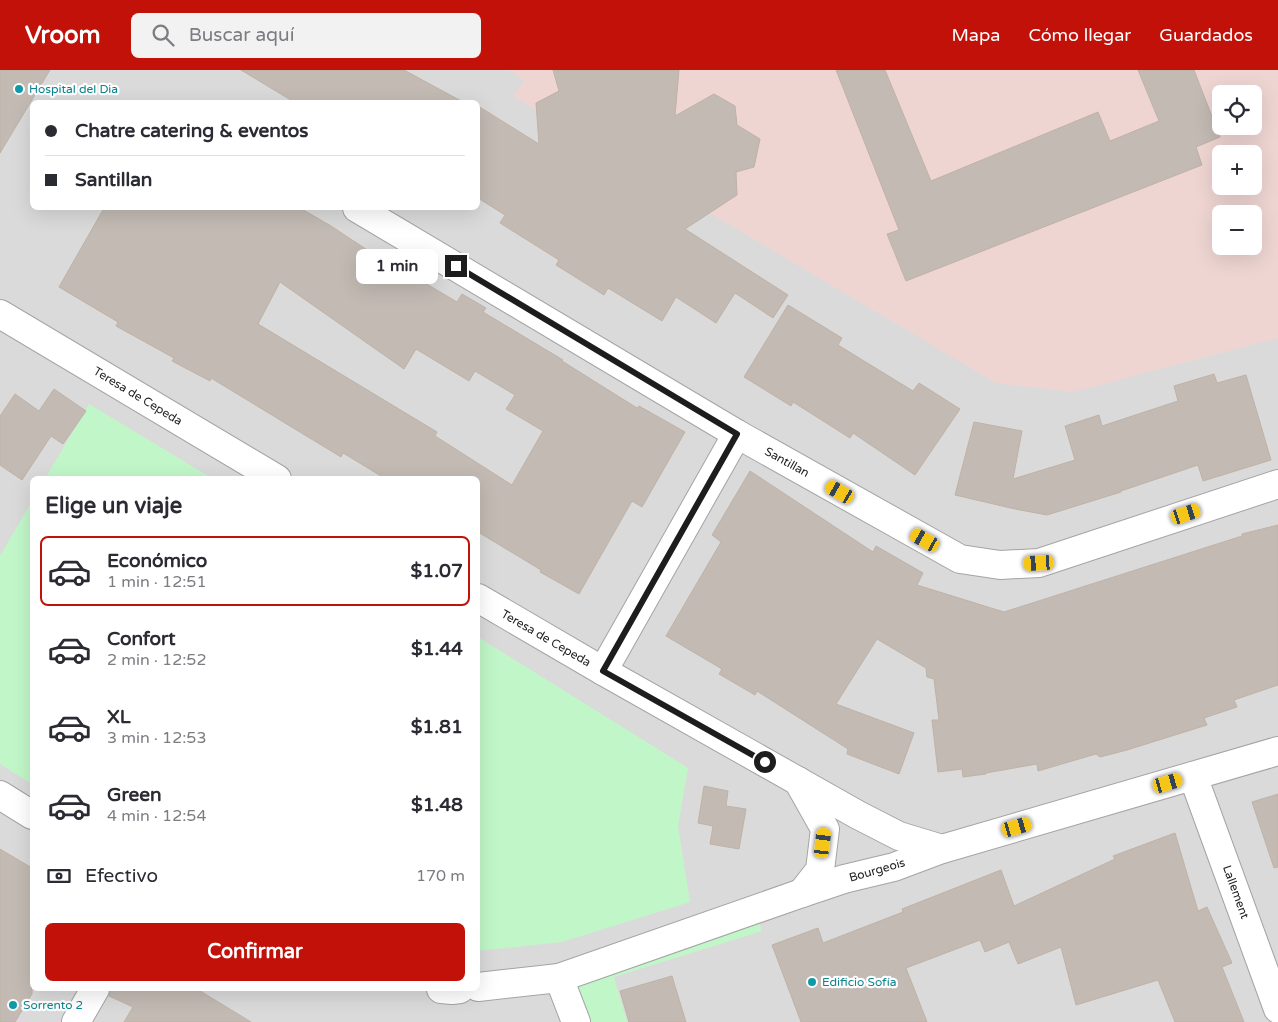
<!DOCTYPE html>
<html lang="es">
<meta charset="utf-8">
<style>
body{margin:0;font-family:"Varela Round",sans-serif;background:#f2f2f3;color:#2b2b33;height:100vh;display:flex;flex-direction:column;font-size:19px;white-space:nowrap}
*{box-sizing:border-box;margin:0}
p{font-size:16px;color:#7c7c81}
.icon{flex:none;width:28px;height:28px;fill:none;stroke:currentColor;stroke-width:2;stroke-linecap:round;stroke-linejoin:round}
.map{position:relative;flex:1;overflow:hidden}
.side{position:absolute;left:30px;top:406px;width:450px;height:515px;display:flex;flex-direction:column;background:#fff;border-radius:8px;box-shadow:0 5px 20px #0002}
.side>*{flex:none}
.banner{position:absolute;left:30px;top:30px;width:450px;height:110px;border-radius:8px;box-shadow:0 5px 20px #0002;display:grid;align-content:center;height:110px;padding:0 15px;background:#fff}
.buttons{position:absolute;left:1212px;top:15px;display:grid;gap:10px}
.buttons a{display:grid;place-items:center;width:50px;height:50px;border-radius:8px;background:#fff;box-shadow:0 5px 20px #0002;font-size:25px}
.end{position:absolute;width:22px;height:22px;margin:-11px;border:6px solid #1d1d1d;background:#fff;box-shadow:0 0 0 2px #fff}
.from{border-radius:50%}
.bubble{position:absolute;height:35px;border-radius:8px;background:#fff;box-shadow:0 5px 20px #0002;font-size:16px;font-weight:700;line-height:35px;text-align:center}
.car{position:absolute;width:15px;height:30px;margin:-15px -8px;border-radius:6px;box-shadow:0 0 4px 1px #0007;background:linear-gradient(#f5c518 24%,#345 0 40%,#f5c518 0 76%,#345 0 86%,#f5c518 0)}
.banner b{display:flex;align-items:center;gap:18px;height:48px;font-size:19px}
.banner b+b{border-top:1px solid #e1e1e2}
.banner i{width:12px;height:12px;background:#2b2b33}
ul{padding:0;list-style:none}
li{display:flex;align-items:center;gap:15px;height:70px;margin:0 10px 8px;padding:0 5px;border:2px solid transparent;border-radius:8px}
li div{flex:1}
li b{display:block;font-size:19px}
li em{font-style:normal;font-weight:700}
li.active{border-color:#c11108}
li>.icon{width:45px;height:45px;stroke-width:1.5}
h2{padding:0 15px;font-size:22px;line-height:60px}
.pay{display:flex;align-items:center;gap:12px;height:55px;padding:0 15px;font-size:19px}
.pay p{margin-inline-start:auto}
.primary-button{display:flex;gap:10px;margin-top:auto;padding:10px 15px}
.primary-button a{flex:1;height:58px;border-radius:8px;background:#c11108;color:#fff;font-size:20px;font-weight:700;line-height:58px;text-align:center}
header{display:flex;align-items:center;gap:30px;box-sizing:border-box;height:70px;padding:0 25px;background:#c11108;color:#fff}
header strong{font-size:24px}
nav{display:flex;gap:28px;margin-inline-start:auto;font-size:18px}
.search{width:350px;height:45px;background:#f2f2f3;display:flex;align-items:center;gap:12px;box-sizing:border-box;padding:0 18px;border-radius:8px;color:#7c7c81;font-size:19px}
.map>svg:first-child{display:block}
.residential{fill:#dbdada;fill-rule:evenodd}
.commercial{fill:#eed5d2;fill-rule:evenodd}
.park{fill:#c1f7c8}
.building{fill:#c2bab3;stroke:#bfb2a6;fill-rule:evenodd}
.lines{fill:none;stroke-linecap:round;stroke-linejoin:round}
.minor-casing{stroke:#a4a4a4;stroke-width:30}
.minor{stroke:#fff;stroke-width:28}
.route{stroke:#1d1d1d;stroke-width:6}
.culture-dot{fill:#0f9aa8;stroke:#fff;stroke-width:2}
.labels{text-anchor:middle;stroke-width:4.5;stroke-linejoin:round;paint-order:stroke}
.culture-label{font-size:12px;fill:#0d838f;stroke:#fff;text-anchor:start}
.street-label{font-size:12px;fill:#1d1d1d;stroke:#fff}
</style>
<header>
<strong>Vroom</strong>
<div class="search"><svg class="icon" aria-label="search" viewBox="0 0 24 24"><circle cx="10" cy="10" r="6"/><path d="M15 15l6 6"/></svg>Buscar aquí</div>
<nav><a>Mapa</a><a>Cómo llegar</a><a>Guardados</a></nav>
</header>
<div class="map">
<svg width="1278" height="952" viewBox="0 0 1278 952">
<rect width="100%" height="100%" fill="#eeebe3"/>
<!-- residential -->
<path class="residential" d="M0,0H1278V952H0ZM1221,24H1254V56H1221ZM32,32H478V138H32ZM1221,84H1254V116H1221ZM1221,144H1254V176H1221ZM32,409H478V919H32Z"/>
<!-- commercial -->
<path class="commercial" d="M510,0H1278V268L1073,322L996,313L513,26L524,11ZM1221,24H1254V56H1221ZM1221,84H1254V116H1221ZM1221,144H1254V176H1221Z"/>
<!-- park -->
<g class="park">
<polygon points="89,334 213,409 45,409"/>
<polygon points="32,431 32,714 0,694 0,486"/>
<polygon points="478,567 688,698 678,756 690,832 562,872 478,881"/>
<polygon points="753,836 762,861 614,907 627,952 581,952 564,912"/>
</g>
<!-- building -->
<g class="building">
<polygon points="0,0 50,0 0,83"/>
<polygon points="241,0 404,0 463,32 294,32"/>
<polygon points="553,0 679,0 675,46 714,24 735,36 737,55 760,69 754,97 736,102 737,125 685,159 788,225 773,248 735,223 716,253 676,227 662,251 608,218 604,225 556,195 559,190 500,153 505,145 478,128 478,36 539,74 536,33 559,21"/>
<polygon points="836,0 885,0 931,111 1098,42 1110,71 1159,51 1138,0 1194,0 1220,67 1196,77 1202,95 906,211 887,164 899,160"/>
<path d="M104,138H300L331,156L396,199L398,197L457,232L462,224L486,238L483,242L563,290L562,291L637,338L639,336L685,362L642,437L632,431L579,524L540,502L541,500L478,462V409H386L343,383L341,387L211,308L210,311L172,291L174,288L116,256L118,252L59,217ZM280,212L404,299L416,279L469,311L475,301L515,325L506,339L543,361L512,415L435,366L437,362L258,254Z"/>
<polygon points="788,235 842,268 838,275 913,321 919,313 960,339 915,405 853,363 850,368 793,332 791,336 744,307"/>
<polygon points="1214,304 1217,313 1246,305 1271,390 1203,411 1198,395 1121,421 1121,422 1047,445 1015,439 955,425 974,352 1022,361 1013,409 1075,390 1065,356 1099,345 1102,356 1178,331 1174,316"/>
<polygon points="54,319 86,341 63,374 51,366 22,410 0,395 0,346 15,324 39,341"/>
<polygon points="750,401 873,482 876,476 923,503 917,515 1004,542 1242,466 1242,464 1278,455 1278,615 1234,630 1237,637 1204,648 1207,655 1127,680 1100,687 1096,684 1038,701 1037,694 986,703 986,704 963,707 962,699 938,702 932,650 939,650 934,609 927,607 926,598 877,569 836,634 914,663 899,704 847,684 848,679 757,621 755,625 719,604 722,599 666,566 721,472 712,465"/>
<polygon points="704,716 728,721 726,736 746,739 739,779 710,774 713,756 698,753"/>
<polygon points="1278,724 1278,797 1274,798 1252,732"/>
<polygon points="1175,763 1198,841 1207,837 1232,893 1222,897 1244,952 1175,952 1158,910 1076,935 1061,877 1018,894 1009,872 985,882 980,870 906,898 927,952 801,952 772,875 818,858 823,873 903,842 902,839 1001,800 1014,836 1115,789 1113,786"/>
<polygon points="0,779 32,798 32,924 15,952 0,952"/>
<polygon points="672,906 686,952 629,952 620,921"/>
<polygon points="111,919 197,919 251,952 124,952 133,937 109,926"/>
</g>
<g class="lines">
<defs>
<g id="minor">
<polyline points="357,138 737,364 960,489 1000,495 1039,493 1278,414"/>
<polyline points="0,244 277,409"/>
<polyline points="478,528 603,601 858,745 899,766 942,779"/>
<polyline points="603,601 737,364"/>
<polyline points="1193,706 1278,939"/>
<polyline points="798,711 825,759 820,800 802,823"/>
<polyline points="0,725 32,745"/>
<polyline points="559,908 576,952"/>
<polyline points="478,917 559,908 802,823 844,809 894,797 942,779 1278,681"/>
<polyline points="441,919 452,920 460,919"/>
<polyline points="76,952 95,919"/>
</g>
</defs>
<!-- minor casing -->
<use href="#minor" class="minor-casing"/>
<!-- minor -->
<use href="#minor" class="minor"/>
</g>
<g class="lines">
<!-- route -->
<polyline class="route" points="456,196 737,364 603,601 765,692"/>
</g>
<!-- markers -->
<g class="culture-dot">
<circle cx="19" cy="19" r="5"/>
<circle cx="812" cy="912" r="5"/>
<circle cx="13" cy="935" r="5"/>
</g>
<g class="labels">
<!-- culture labels -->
<g class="culture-label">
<text x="29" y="23">Hospital del Dia</text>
<text x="822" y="916">Edificio Sofía</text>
<text x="23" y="939">Sorrento 2</text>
</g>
<!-- street labels -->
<g class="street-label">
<text transform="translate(138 326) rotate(31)" y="4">Teresa de Cepeda</text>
<text transform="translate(787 392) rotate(29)" y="4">Santillan</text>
<text transform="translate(546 568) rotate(30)" y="4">Teresa de Cepeda</text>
<text transform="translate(877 800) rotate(-16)" y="4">Bourgeois</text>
<text transform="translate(1236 822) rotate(70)" y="4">Lallement</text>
</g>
</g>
</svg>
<div class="buttons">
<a><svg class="icon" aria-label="locate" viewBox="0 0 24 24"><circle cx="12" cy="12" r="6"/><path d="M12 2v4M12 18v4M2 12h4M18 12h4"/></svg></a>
<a>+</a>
<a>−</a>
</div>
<i class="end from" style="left:765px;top:692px"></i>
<i class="end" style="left:456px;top:196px"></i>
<div class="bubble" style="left:356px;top:179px;width:82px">1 min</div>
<i class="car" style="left:840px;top:422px;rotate:300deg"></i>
<i class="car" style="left:1186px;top:444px;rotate:72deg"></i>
<i class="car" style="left:925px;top:470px;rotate:299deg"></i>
<i class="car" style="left:1039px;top:493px;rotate:267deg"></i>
<i class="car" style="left:1168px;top:713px;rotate:74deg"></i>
<i class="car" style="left:1017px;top:757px;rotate:74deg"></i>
<i class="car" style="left:823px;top:773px;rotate:7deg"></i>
<div class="banner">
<b><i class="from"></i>Chatre catering &amp; eventos</b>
<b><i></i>Santillan</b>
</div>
<section class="side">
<h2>Elige un viaje</h2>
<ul>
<li class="active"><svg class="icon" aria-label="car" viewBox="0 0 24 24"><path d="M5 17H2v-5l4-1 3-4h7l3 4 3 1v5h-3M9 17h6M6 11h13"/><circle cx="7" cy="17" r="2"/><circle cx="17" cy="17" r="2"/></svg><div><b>Económico</b><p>1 min · 12:51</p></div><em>$1.07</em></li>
<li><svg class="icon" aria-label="car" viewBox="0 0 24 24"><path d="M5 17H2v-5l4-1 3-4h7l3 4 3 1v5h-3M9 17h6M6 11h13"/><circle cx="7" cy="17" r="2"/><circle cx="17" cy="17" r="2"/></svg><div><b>Confort</b><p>2 min · 12:52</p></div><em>$1.44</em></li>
<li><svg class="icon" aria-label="car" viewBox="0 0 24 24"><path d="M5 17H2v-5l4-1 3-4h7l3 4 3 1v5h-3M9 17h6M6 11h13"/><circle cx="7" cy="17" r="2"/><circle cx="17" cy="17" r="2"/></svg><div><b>XL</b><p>3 min · 12:53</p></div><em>$1.81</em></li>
<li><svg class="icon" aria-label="car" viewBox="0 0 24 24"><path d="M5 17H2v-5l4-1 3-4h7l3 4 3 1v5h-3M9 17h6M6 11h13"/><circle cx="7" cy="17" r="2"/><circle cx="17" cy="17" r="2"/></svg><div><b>Green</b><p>4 min · 12:54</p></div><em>$1.48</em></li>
</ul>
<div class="pay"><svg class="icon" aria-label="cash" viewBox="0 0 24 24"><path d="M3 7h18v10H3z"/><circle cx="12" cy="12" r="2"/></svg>Efectivo<p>170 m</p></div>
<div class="primary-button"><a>Confirmar</a></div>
</section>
</div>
